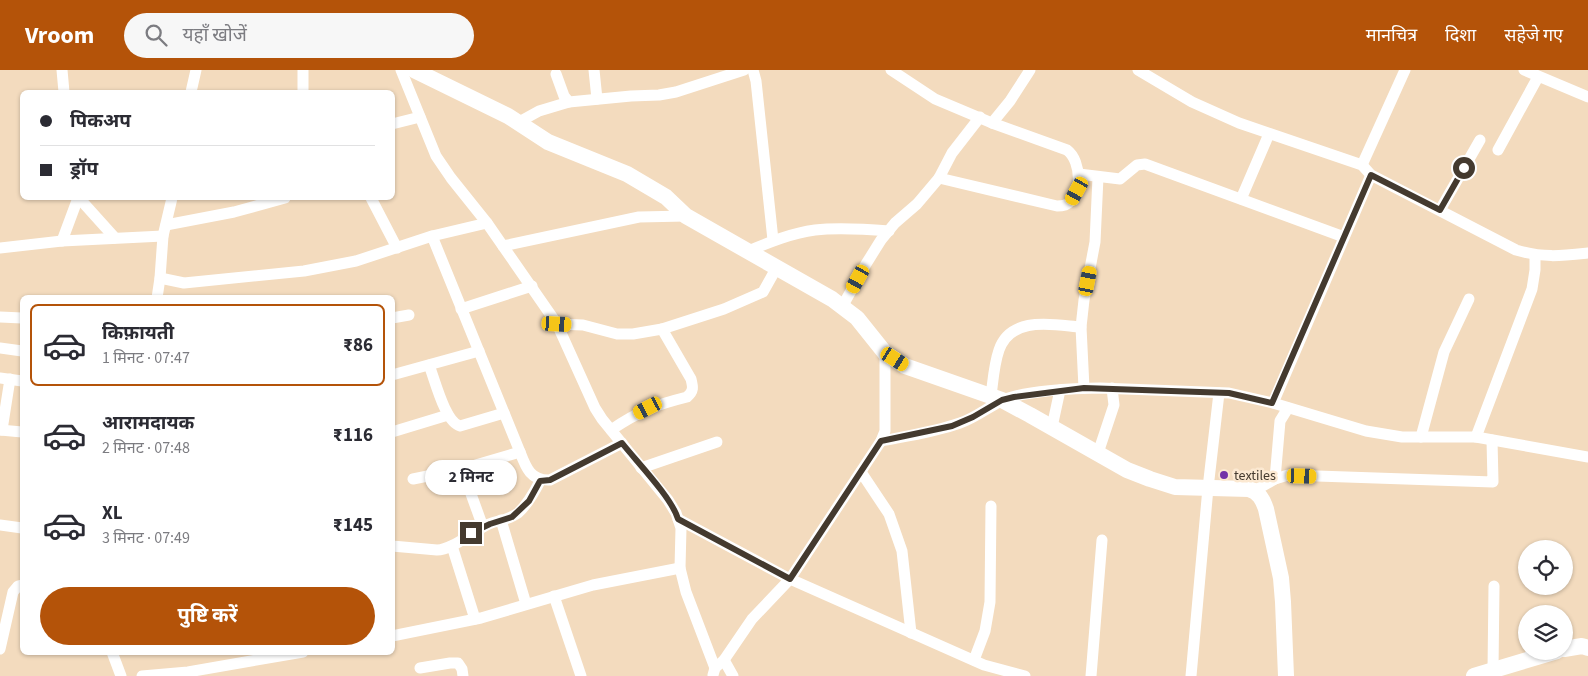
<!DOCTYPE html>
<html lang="hi">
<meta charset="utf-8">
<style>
body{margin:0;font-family:"Source Sans 3","Noto Sans Devanagari",sans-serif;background:#f7f7f7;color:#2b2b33;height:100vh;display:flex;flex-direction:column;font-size:19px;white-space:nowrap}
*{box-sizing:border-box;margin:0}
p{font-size:16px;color:#7c7c81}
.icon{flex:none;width:28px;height:28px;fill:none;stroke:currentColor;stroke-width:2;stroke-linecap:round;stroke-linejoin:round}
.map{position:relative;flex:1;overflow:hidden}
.drawer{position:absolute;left:20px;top:225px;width:375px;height:360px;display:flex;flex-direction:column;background:#fff;border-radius:8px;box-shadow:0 1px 4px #0004}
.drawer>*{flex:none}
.hud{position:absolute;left:20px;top:20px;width:375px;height:110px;border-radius:8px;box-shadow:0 1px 4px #0004;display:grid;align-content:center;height:110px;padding:0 20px;background:#fff}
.fabs{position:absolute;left:1518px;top:470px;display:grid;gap:10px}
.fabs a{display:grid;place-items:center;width:55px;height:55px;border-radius:50%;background:#fff;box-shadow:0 1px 4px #0004;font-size:25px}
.end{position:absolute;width:22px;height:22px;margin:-11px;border:6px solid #443a2f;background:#fff;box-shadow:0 0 0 2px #fff}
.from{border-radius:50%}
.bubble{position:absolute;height:35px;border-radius:18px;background:#fff;box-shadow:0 1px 4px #0004;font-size:16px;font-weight:700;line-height:35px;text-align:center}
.car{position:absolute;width:15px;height:30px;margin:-15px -8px;border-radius:6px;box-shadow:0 0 4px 1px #0007;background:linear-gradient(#f5c518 24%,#345 0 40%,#f5c518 0 76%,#345 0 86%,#f5c518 0)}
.hud b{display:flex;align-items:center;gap:18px;height:48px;font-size:19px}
.hud b+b{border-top:1px solid #e1e1e2}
.hud i{width:12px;height:12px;background:#2b2b33}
ul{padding:9px 0 0;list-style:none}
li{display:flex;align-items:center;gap:15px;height:82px;margin:0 10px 8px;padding:0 10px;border:2px solid transparent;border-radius:8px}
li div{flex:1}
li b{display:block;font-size:19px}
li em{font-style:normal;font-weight:700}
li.on{border-color:#b45309}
li>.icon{width:45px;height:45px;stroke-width:1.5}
.cta{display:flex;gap:10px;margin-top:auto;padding:10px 20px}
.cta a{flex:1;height:58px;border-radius:30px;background:#b45309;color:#fff;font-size:20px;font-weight:700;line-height:58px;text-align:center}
header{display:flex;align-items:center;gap:30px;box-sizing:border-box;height:70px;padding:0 25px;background:#b45309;color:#fff}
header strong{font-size:24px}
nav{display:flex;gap:28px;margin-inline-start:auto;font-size:18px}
.search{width:350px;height:45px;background:#f7f7f7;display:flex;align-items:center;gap:12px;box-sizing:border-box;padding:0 18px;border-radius:28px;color:#7c7c81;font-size:19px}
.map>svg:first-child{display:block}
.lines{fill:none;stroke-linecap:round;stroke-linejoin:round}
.street{stroke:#fff;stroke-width:11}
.secondary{stroke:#fff;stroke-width:16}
.route{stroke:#443a2f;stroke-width:6}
.poi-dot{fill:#7433a8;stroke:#fce9d2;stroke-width:2}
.labels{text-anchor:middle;stroke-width:5;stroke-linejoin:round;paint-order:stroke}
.poi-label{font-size:14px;fill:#443a2f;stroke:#fce9d2;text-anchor:start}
</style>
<header>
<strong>Vroom</strong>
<div class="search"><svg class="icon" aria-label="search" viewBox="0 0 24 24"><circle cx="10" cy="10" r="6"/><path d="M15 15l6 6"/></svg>यहाँ खोजें</div>
<nav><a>मानचित्र</a><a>दिशा</a><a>सहेजे गए</a></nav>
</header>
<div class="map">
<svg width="1588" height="606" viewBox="0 0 1588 606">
<rect width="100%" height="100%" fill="#f3dbbe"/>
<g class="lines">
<!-- street -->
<g class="street">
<polyline points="62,0 64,22"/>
<polyline points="401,0 436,86 451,108 487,153 557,254 595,338 602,349 668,430 676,443 681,458 680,498 686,522 715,598"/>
<polyline points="594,0 597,29"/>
<polyline points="753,0 756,11 773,170"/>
<polyline points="891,0 935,29 992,53 1010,31 1030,0"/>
<path d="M1138,0L1192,32L1239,53L1362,95L1371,105L1516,180C1544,188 1560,186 1588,183"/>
<polyline points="1524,0 1588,27"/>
<polyline points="556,4 564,26 569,32 631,26 659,25 676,22 744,0"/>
<polyline points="191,22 196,0"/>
<polyline points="303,22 303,0"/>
<polyline points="519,52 539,41 569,32"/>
<polyline points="392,54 420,47"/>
<polyline points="1498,80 1538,7"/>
<polyline points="1362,95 1405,0"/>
<polyline points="1079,104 1120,109 1137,95 1145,94 1344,167"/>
<path d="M939,108L1057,136C1059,136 1062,136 1065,135C1083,128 1082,91 1067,80L992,53"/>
<polyline points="79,128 115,168"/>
<polyline points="371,128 397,178"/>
<polyline points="1241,129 1269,64"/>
<polyline points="1440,140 1480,70"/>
<polyline points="166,155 234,142 285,128"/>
<path d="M432,166L520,382C526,398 531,411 550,410L622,373"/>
<polyline points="62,171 78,128"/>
<polyline points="503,176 639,147 686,146"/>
<polyline points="0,178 62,171 163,166"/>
<path d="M748,181C770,172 792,163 815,160C839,157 865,159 889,161"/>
<polyline points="160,208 184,213 304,201 356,191 432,166 487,153"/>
<polyline points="157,228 160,208 163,166 172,128"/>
<polyline points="842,237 866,194 881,170 895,153 917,134 939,108 952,83 980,47"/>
<polyline points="461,239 532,216"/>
<polyline points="0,247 22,248"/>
<polyline points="392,248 409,245"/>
<polyline points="557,254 583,255 617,264 633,264 662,259 724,239 763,222 777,197"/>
<polyline points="0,278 22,281"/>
<path d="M429,295C435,310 445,352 460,356L504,343"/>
<polyline points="392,305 479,281"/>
<polyline points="0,308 22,311"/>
<polyline points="1084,318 1081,257 1084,230 1095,172 1098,107"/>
<path d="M991,326C993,311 994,294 999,280C1011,245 1054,255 1081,257"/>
<polyline points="1273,333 1371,105"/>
<polyline points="1052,357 1060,320"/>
<polyline points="0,360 22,362"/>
<polyline points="2,360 10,309"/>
<path d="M611,360C639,341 655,335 687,327C694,321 693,317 691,309L662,259"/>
<polyline points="392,362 448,345"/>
<polyline points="1421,367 1444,282 1469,229"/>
<polyline points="1476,367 1532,219 1535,200 1535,185"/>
<path d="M881,371C907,366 935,362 960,353C975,348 987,338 1001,331C1021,321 1076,318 1100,318L1229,323L1273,333L1366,361L1402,367H1476L1588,387"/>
<polyline points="1098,383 1114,335 1112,318"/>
<polyline points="641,398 717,372"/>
<polyline points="462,399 483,457"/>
<polyline points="861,402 889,444 902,481 911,563"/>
<polyline points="413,409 462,399 520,382"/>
<polyline points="1275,409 1280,351 1288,338"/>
<polyline points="1254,421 1275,409 1288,405 1493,412 1492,370"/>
<polyline points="678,449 790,509 984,595 1025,606"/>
<polyline points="501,450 526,534"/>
<polyline points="0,455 22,458"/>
<path d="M392,476L437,480C452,480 473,461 489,454C499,450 509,450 518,443C528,434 534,423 540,411"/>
<polyline points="452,476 475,549"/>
<polyline points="554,526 581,606"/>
<polyline points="392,566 481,548 593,515 680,498"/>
<polyline points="0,579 13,522 18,516 22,515"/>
<polyline points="112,582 121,606"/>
<polyline points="724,590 733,606"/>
<polyline points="974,590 985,561 990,532 991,436"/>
<polyline points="420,598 450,593 458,593 462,599 463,606"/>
<polyline points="1493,600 1494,516"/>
<polyline points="713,605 715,598 724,590 752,549 790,509 881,371 885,361 885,283"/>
<polyline points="142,606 188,602 303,582"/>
<polyline points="1091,606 1102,470"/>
<polyline points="1191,606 1208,418 1219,323"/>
</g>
<!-- secondary -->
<g class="secondary">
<path d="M414,0L508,46L548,72L627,104L666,127L686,146L832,229L857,248L885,283L905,296L1002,330L1030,345L1127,400L1150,409L1175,417L1249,419C1259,422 1263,430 1266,439L1281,508L1283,532L1286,606"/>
<polyline points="1564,579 1582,576 1588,578"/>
<polyline points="1474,606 1557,581"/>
</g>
</g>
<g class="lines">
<!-- route -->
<path class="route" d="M471,463L490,454L512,447L529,431L540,411L550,410L622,373C637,392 672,428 678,449L790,509L881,371L952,356L973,347L1002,330L1014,327L1084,318L1229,323L1272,333L1371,105L1440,140L1464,98"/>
</g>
<!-- markers -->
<circle class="poi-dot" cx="1224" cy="405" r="5"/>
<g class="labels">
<!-- poi labels -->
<g class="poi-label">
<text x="1234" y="410">textiles</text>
</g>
</g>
</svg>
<div class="fabs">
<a><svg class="icon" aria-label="locate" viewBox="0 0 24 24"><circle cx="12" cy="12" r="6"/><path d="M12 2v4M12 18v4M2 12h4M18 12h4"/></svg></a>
<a><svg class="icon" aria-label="layers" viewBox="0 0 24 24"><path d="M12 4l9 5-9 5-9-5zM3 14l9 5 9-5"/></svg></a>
</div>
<i class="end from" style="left:1464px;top:98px"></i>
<i class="end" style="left:471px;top:463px"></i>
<div class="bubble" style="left:425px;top:390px;width:92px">2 मिनट</div>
<i class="car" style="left:1077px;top:121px;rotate:209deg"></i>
<i class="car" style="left:858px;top:209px;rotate:209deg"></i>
<i class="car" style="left:1088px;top:211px;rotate:11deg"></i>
<i class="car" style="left:557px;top:254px;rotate:93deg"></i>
<i class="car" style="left:895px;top:289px;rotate:123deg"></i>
<i class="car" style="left:648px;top:338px;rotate:243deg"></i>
<i class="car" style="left:1302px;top:406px;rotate:92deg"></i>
<div class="hud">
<b><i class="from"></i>पिकअप</b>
<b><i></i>ड्रॉप</b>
</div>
<section class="drawer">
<ul>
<li class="on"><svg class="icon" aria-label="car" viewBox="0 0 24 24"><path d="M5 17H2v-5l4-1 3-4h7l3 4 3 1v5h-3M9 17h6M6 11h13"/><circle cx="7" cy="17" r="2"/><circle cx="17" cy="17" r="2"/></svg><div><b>किफ़ायती</b><p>1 मिनट · 07:47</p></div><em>₹86</em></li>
<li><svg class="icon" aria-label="car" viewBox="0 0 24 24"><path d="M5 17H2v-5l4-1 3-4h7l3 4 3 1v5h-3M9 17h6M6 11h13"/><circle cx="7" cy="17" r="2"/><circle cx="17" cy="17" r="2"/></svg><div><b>आरामदायक</b><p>2 मिनट · 07:48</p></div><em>₹116</em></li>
<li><svg class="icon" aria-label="car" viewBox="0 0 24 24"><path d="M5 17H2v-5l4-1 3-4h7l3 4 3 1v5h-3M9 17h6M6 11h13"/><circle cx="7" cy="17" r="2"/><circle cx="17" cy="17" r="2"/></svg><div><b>XL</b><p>3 मिनट · 07:49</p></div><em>₹145</em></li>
</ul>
<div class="cta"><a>पुष्टि करें</a></div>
</section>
</div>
